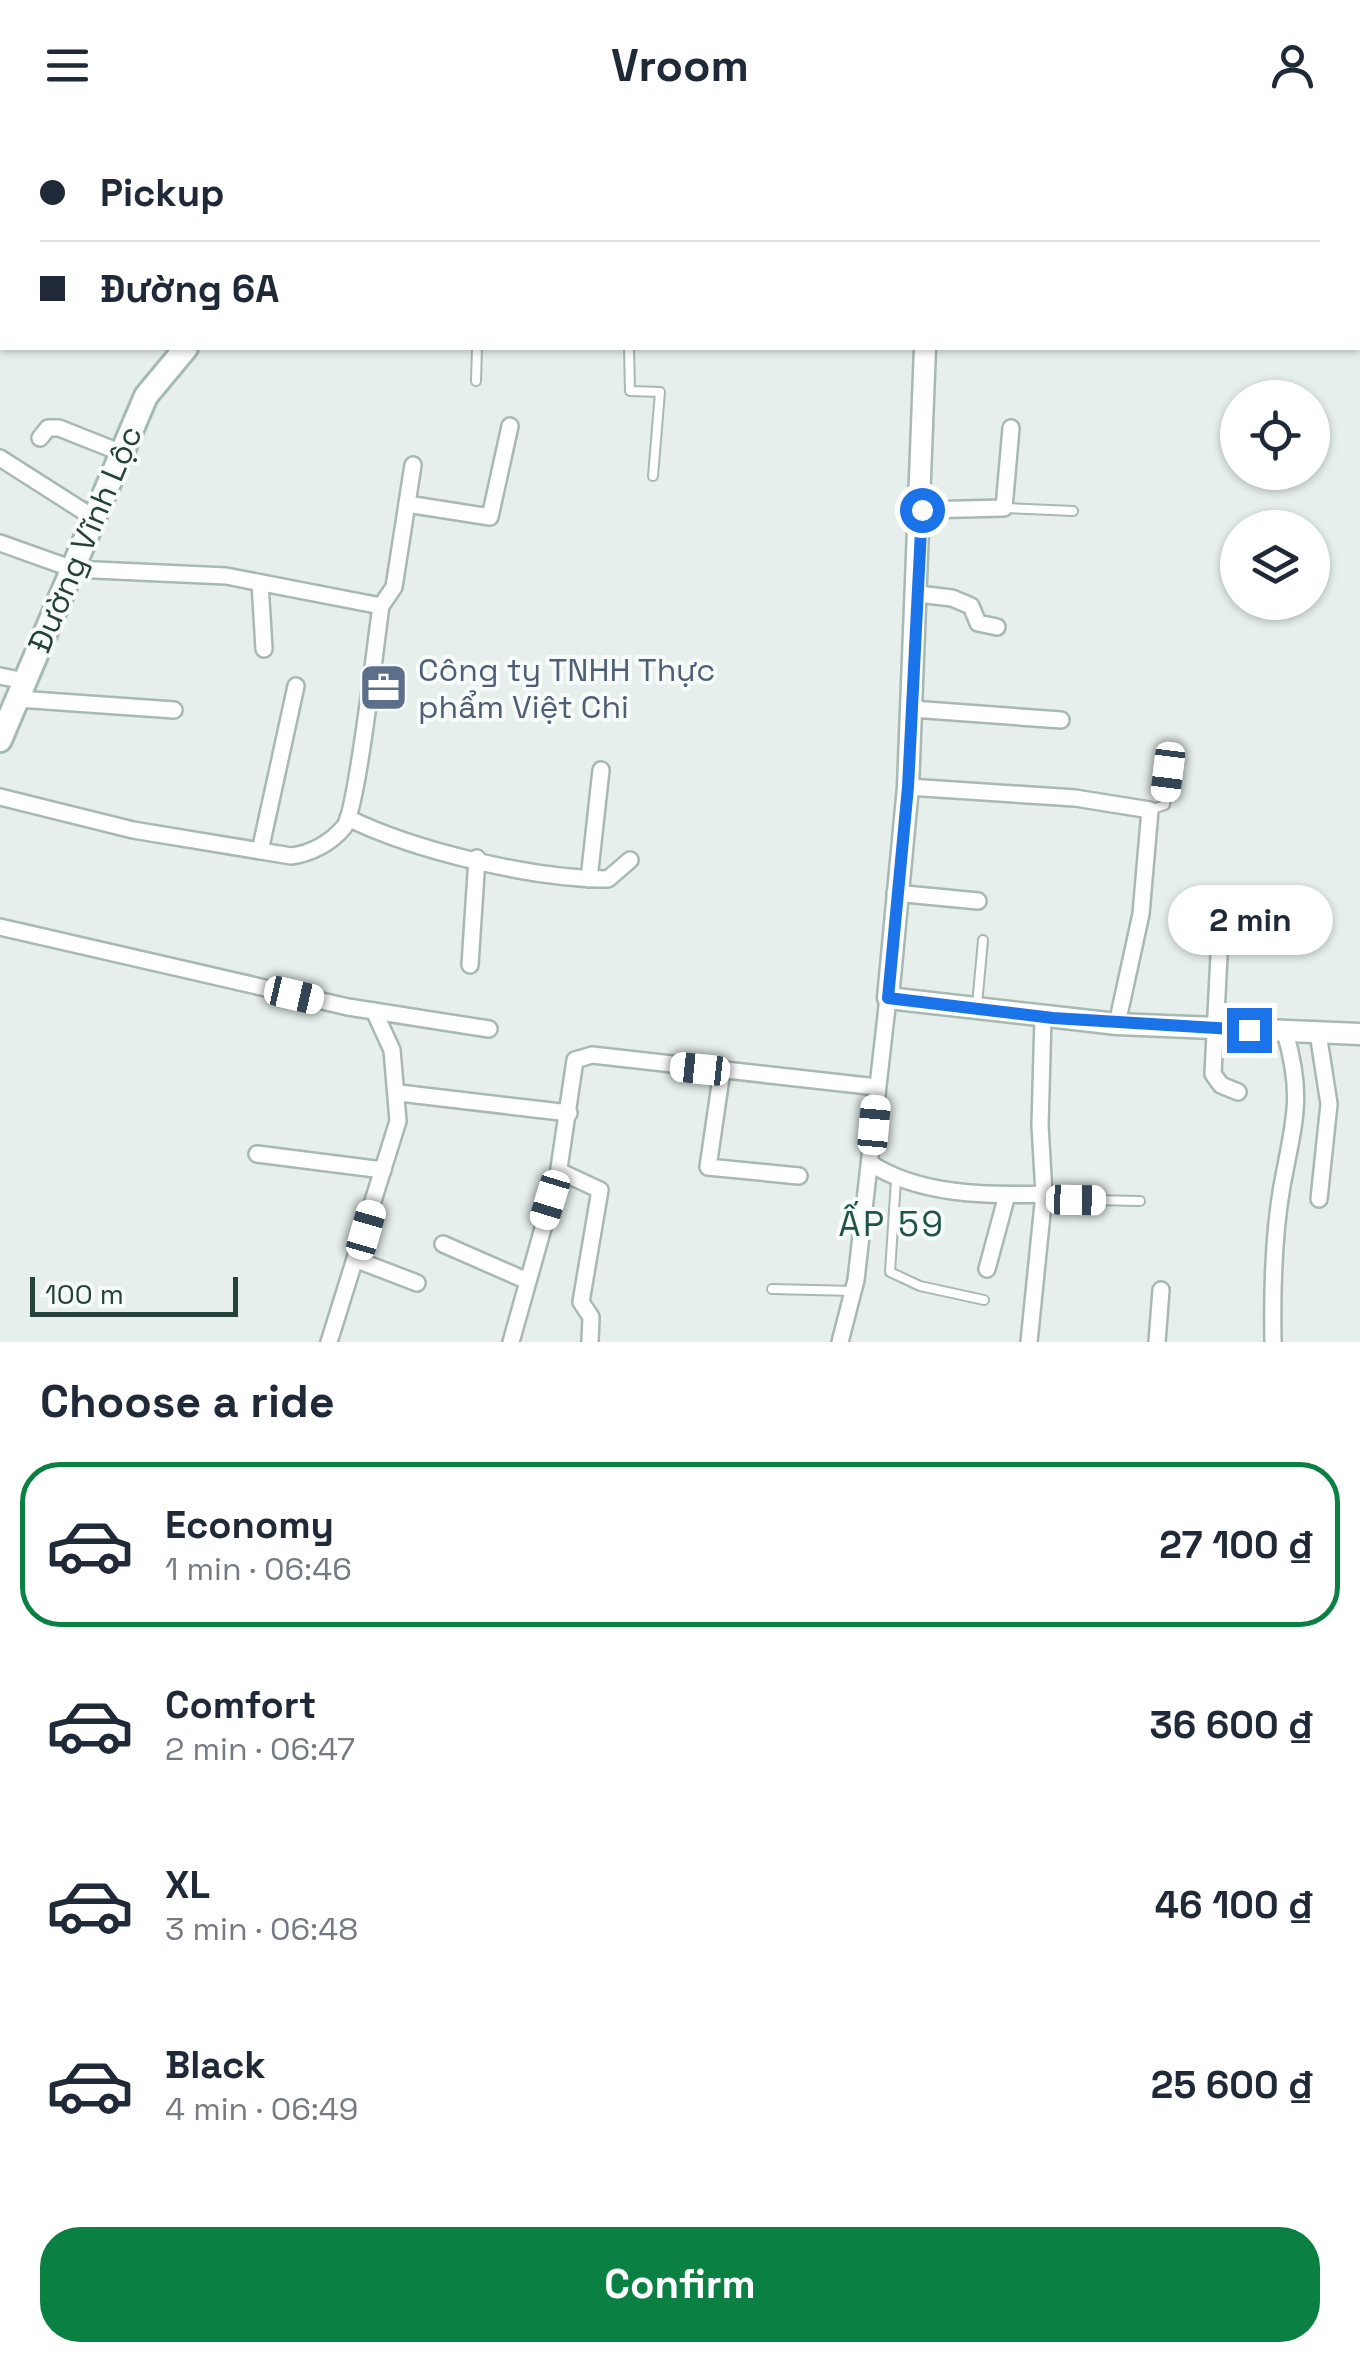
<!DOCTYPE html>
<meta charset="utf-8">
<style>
body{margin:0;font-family:"Space Grotesk",sans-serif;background:#f6f6f7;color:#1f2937;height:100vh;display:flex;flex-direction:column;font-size:38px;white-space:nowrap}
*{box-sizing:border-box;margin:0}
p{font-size:32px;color:#747a83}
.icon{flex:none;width:55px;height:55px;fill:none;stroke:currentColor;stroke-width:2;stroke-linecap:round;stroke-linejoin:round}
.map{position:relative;height:1212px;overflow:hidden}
.sheet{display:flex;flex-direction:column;background:#fff;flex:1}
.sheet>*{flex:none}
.top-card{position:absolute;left:0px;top:0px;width:1360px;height:220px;box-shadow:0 2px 8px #0004;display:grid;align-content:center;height:220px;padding:0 40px;background:#fff}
.fabs{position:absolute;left:1220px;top:250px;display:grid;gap:20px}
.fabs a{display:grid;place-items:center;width:110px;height:110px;border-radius:50%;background:#fff;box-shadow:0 2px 8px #0004;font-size:50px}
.scale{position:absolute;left:30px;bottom:25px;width:208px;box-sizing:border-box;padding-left:10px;border:5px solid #24423a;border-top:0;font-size:28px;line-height:35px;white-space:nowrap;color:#24423a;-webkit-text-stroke:8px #f7fbf9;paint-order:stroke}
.end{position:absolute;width:45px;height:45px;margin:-22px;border:12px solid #1a73e8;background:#fff;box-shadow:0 0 0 5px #fff}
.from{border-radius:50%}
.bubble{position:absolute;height:70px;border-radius:35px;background:#fff;box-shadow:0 2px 8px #0004;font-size:32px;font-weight:700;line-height:70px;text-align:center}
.car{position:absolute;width:30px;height:60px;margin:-30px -15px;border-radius:12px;box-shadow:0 0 8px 2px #0007;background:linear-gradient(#fff 24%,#345 0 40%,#fff 0 76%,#345 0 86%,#fff 0)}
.top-card b{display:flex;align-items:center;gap:35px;height:95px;font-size:38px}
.top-card b+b{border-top:2px solid #e0e1e3}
.top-card i{width:25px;height:25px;background:#1f2937}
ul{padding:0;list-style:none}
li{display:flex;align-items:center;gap:30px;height:165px;margin:0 20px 15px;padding:0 20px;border:5px solid transparent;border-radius:40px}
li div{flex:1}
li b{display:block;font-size:38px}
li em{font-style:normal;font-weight:700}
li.active{border-color:#0b8043}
li>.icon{width:90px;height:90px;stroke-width:1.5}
h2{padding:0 40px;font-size:45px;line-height:120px}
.cta{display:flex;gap:20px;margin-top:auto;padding:20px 40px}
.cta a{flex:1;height:115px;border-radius:40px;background:#0b8043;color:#fff;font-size:40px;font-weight:700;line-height:115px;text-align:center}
header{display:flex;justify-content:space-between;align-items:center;height:130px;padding:0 40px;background:#fff;font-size:45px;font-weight:700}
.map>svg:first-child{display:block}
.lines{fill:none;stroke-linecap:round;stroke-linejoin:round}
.service-casing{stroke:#a8b8b2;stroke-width:12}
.minor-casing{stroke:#a8b8b2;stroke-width:20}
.tertiary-casing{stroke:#a8b8b2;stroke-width:25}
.secondary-casing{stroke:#a4bbb3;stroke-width:28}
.service{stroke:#fff;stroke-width:8}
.minor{stroke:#fff;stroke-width:15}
.tertiary{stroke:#fff;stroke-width:20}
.secondary{stroke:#fff;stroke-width:22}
.route{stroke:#1a73e8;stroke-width:12}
.labels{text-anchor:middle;stroke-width:8;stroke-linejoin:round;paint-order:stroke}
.street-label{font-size:32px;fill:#24423a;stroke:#f7fbf9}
.service-label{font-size:32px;fill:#4e5e75;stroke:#f7fbf9;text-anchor:start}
.neighbourhood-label{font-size:35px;letter-spacing:2.5px;fill:#1f5548;stroke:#f7fbf9}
</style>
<header><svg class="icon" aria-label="menu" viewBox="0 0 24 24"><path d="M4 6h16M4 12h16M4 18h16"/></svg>Vroom<svg class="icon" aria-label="person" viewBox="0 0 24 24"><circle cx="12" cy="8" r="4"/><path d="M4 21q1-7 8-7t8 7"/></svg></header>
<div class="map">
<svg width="1360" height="1212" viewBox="0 0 1360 1212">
<rect width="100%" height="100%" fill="#e6efeb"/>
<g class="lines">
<defs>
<g id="service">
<polyline points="550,2 550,0"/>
<polyline points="629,218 630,261 660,262 653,346"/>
<polyline points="476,251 477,218"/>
<polyline points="1004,378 1073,381"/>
<polyline points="1150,680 1165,675 1168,642"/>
<polyline points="977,875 983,810"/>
<polyline points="896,1050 890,1142 920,1156 984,1170"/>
<polyline points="1044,1069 1140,1071"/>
<polyline points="772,1159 854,1161"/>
</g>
<g id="minor">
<polyline points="634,0 716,0"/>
<polyline points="113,2 115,0"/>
<polyline points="0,114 2,116"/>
<polyline points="0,140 2,137"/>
<polyline points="40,308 48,298 59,298 122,323"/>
<polyline points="0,328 94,388"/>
<polyline points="407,374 490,387 510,296"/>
<polyline points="922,380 1004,378 1011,298"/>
<path d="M0,413L73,439L226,446L381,476C376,509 357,682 344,697C331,713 310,724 291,726L133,700L0,667"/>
<polyline points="260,453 264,519"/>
<polyline points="918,464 952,468 971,476 978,493 997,497"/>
<polyline points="381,476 394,457 413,335"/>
<polyline points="0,546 25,551"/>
<polyline points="18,569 174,580"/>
<polyline points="912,579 1061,590"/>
<polyline points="908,657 1075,668 1150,680 1141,784 1117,894"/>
<path d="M348,688C415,721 533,749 608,749L630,730"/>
<polyline points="260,721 296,556"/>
<polyline points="589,749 601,640"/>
<polyline points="895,763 978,771"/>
<polyline points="1221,786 1213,944 1221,955 1238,962"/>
<polyline points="0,797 348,877 489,899"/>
<polyline points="470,835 477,728"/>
<polyline points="1318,903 1329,974 1319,1069"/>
<polyline points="722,941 708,1037 799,1046"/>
<polyline points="399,963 569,983"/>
<polyline points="257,1024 383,1040"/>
<path d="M870,1033C918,1065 988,1066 1044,1064"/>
<polyline points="559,1041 600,1060 581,1172 591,1187 590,1211"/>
<polyline points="443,1114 525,1150"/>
<polyline points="357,1130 417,1153"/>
<polyline points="987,1139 1007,1065"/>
<polyline points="329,1212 398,991 392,920 374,881"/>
<polyline points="511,1212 558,1045 575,930 592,925 877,957"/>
<polyline points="840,1212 856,1150 888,868"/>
<polyline points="1029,1212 1044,1064 1040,995 1043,887"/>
<polyline points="1157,1212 1161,1160"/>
<path d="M1273,1212C1272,1160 1273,1108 1282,1056C1294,991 1304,968 1285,902"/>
</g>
<g id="tertiary">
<polyline points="932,2 932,0"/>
<polyline points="925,218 908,657 888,868 1117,894 1360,904"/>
</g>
<g id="secondary">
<polyline points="348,2 349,0"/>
<polyline points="0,610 146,266 186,218"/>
</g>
</defs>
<!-- service casing -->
<use href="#service" class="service-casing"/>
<!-- minor casing -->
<use href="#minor" class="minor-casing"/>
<!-- tertiary casing -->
<use href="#tertiary" class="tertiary-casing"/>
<!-- secondary casing -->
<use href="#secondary" class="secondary-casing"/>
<!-- service -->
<use href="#service" class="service"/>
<!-- minor -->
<use href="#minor" class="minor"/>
<!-- tertiary -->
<use href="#tertiary" class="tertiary"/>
<!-- secondary -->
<use href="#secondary" class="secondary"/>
</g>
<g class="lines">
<!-- route -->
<polyline class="route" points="922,380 908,657 888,868 1053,888 1249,900"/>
</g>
<!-- icons -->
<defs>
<symbol id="office-square" viewBox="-11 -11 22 22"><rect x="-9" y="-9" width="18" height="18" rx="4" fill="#5c6f8a" stroke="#f7fbf9"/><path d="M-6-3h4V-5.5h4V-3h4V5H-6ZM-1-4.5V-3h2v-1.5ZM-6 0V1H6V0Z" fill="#fff"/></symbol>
</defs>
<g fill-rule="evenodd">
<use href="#office-square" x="356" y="530" width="55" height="55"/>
</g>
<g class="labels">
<!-- street labels -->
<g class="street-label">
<text transform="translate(85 409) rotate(-67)" y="11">Đường Vĩnh Lộc</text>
</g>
<!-- service labels -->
<g class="service-label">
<text x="418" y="551">Công ty TNHH Thực<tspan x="418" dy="37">phẩm Việt Chi</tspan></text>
</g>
<!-- neighbourhood labels -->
<g class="neighbourhood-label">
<text x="892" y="1106">ẤP 59</text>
</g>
</g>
</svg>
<div class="fabs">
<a><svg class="icon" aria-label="locate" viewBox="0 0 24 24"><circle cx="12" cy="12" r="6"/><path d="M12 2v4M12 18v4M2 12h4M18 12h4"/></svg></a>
<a><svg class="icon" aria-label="layers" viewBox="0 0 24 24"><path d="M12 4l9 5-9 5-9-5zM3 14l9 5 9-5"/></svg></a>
</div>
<div class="scale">100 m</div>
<i class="end from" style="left:922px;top:380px"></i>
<i class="end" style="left:1249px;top:900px"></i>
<div class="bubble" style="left:1168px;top:755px;width:165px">2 min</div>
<i class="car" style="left:1168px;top:642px;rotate:187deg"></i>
<i class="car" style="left:294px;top:865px;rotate:103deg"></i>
<i class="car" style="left:700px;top:939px;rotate:276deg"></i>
<i class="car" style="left:874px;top:995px;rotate:5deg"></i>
<i class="car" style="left:550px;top:1070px;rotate:197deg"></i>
<i class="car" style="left:1076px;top:1070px;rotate:91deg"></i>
<i class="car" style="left:366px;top:1100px;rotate:16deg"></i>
<div class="top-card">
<b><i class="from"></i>Pickup</b>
<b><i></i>Đường 6A</b>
</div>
</div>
<section class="sheet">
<h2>Choose a ride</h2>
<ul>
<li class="active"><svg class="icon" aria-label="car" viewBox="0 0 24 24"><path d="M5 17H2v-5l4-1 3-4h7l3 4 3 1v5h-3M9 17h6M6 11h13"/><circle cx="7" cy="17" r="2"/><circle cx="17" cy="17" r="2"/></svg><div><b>Economy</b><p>1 min · 06:46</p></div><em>27 100 ₫</em></li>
<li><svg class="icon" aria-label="car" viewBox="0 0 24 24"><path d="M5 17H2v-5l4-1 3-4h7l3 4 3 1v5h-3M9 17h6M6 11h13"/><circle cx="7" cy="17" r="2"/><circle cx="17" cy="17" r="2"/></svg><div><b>Comfort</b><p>2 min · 06:47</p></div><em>36 600 ₫</em></li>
<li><svg class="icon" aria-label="car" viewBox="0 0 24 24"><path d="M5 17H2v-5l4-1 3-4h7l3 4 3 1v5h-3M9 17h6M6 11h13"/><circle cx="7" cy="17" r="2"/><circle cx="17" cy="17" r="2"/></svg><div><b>XL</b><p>3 min · 06:48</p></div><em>46 100 ₫</em></li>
<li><svg class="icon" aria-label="car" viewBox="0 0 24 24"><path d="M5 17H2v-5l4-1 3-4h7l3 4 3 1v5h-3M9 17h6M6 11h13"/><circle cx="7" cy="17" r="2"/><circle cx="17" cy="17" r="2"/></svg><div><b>Black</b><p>4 min · 06:49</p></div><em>25 600 ₫</em></li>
</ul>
<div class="cta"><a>Confirm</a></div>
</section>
